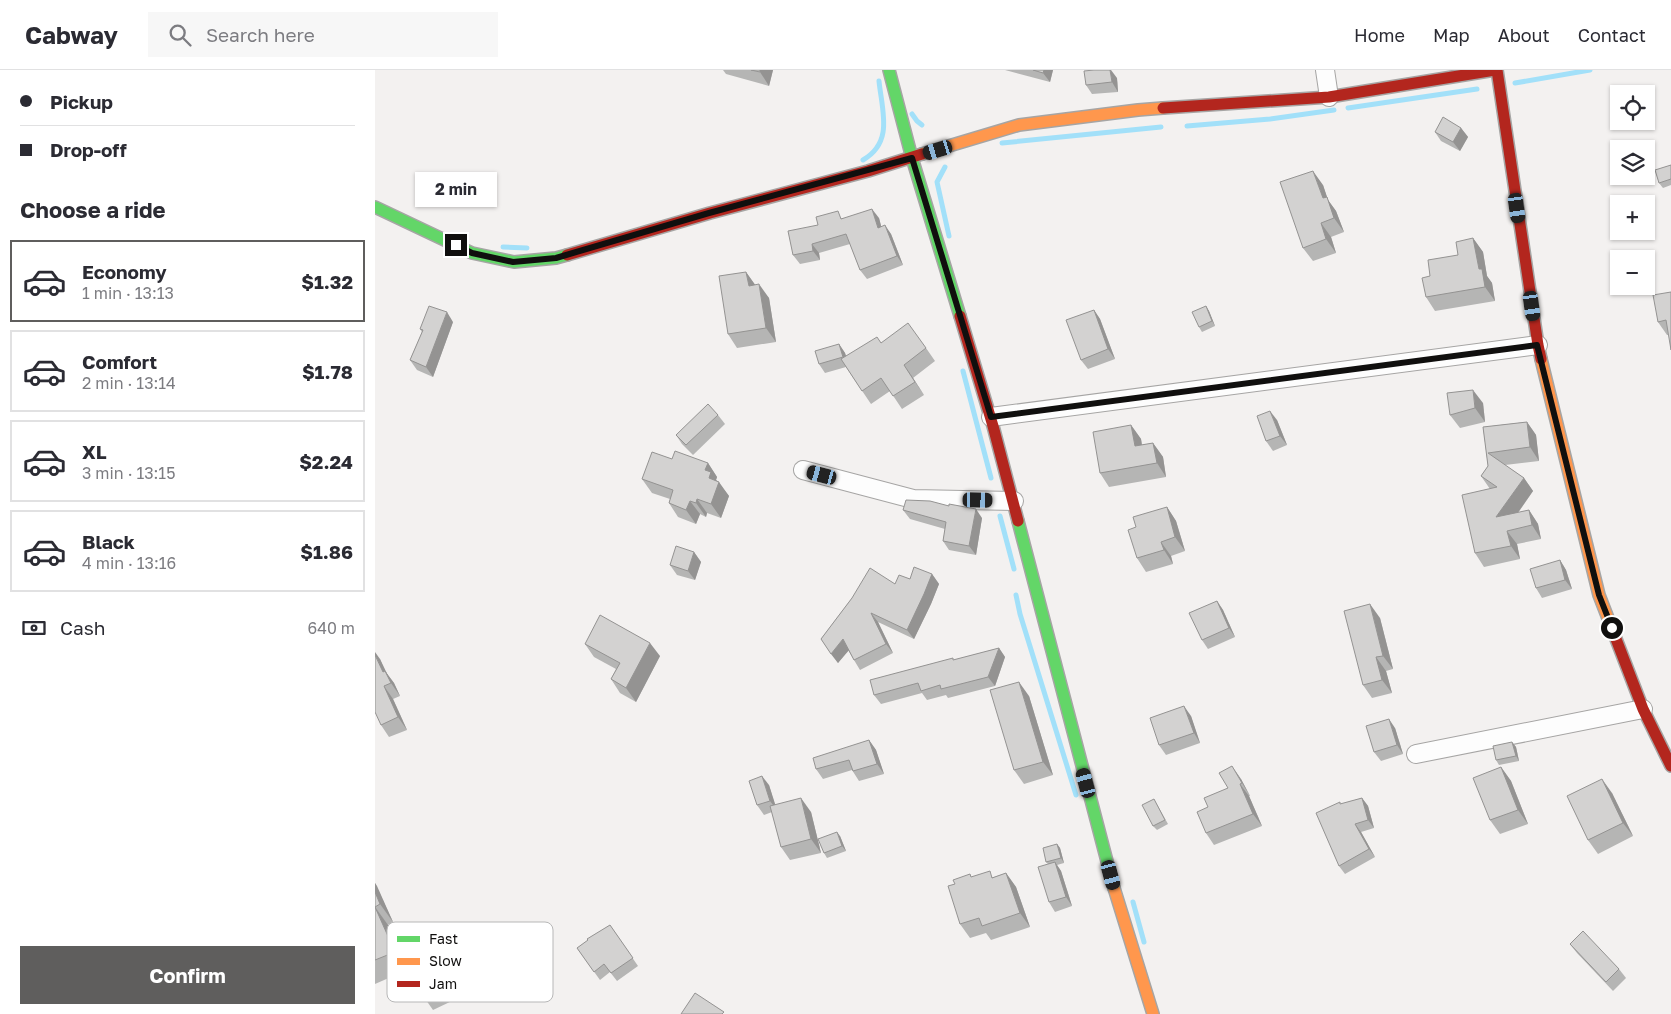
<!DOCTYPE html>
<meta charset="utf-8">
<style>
body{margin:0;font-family:"Golos Text",sans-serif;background:#f7f7f7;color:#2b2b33;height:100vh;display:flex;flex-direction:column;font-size:19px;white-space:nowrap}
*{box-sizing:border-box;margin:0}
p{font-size:16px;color:#7c7c81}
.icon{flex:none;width:28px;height:28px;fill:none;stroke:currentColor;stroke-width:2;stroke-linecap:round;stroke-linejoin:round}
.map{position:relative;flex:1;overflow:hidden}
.sheet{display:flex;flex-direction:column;background:#fff;width:375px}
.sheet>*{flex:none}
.banner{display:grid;align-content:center;height:110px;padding:0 20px;background:#fff}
.fabs{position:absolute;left:1235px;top:15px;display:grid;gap:10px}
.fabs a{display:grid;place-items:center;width:45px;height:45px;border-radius:0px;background:#fff;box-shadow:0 1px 4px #0004;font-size:25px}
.end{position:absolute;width:22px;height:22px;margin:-11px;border:6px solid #100f0e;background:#fff;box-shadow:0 0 0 2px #fff}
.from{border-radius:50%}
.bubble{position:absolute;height:35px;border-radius:0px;background:#fff;box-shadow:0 1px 4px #0004;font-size:16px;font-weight:700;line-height:35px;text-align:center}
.car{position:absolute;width:15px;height:30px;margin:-15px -8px;border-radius:6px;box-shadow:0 0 4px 1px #0007;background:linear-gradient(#222 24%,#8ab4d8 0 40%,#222 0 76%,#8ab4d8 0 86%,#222 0)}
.banner b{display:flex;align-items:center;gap:18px;height:48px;font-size:19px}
.banner b+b{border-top:1px solid #e1e1e2}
.banner i{width:12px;height:12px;background:#2b2b33}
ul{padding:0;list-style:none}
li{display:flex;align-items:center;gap:15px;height:82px;margin:0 10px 8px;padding:0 10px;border:2px solid #e1e1e2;border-radius:0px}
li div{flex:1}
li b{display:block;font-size:19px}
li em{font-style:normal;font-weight:700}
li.active{border-color:#5f5e5d}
li>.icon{width:45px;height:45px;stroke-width:1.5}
h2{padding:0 20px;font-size:22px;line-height:60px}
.pay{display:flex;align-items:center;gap:12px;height:55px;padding:0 20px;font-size:19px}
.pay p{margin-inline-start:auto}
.cta{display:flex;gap:10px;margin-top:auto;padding:10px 20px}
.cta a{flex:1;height:58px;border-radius:0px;background:#5f5e5d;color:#fff;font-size:20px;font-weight:700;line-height:58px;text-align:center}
header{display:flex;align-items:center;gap:30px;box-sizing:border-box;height:70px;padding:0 25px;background:#fff;border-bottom:1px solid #e1e1e2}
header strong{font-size:24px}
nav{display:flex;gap:28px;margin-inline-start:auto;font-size:18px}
.search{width:350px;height:45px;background:#f7f7f7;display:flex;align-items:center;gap:12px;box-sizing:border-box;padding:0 18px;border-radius:0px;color:#7c7c81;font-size:19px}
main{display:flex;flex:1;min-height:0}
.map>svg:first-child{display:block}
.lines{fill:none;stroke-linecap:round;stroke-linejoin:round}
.stream{stroke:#a2e0f9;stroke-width:5}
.street-casing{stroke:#a6a5a4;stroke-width:20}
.fast-casing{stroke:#a6a5a4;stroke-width:14}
.slow-casing{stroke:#a6a5a4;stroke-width:14}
.jam-casing{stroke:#a6a5a4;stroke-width:14}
.street{stroke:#fdfdfd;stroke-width:18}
.fast{stroke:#63d668;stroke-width:11}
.slow{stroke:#ff974d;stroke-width:11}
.jam{stroke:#b3261e;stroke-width:11}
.wall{fill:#b5b5b4}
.shaded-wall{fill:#949392}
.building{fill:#d3d2d1;stroke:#949392}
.route{stroke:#100f0e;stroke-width:6}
.key{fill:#fff;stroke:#b7b7b7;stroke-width:1}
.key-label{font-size:14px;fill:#100f0e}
</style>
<header>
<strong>Cabway</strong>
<div class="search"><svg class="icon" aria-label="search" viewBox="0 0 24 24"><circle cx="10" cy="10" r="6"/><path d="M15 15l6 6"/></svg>Search here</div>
<nav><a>Home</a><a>Map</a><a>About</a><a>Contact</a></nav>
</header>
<main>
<section class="sheet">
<div class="banner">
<b><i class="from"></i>Pickup</b>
<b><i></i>Drop-off</b>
</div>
<h2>Choose a ride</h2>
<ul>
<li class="active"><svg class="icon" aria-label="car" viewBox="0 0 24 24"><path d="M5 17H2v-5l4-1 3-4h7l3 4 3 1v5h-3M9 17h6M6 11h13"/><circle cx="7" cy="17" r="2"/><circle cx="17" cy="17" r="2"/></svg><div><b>Economy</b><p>1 min · 13:13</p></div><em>$1.32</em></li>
<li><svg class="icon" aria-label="car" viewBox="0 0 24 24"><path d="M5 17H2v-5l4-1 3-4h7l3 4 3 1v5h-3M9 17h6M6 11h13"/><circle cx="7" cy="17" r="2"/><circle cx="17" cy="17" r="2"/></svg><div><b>Comfort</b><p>2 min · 13:14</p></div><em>$1.78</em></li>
<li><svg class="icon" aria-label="car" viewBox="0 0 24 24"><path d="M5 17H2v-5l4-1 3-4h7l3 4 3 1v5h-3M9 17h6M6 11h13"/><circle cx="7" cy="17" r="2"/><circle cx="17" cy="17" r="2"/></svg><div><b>XL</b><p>3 min · 13:15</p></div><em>$2.24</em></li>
<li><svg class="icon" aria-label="car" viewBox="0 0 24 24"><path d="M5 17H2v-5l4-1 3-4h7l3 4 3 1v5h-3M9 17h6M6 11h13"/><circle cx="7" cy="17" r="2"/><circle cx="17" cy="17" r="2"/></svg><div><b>Black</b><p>4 min · 13:16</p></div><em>$1.86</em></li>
</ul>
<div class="pay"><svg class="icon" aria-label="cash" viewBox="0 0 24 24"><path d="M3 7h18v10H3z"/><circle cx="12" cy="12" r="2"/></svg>Cash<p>640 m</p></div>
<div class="cta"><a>Confirm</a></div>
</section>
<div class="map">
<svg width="1296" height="944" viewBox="0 0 1296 944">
<rect width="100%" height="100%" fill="#f3f1f0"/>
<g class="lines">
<!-- stream -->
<g class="stream">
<polyline points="1140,13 1215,0"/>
<polyline points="973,38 1102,19"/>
<polyline points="537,44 542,51 547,55"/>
<polyline points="812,56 895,49 959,40"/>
<polyline points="627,73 786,57"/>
<path d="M488,90C519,72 507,41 504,11"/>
<polyline points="570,97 562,112 574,166"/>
<polyline points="128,177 152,178"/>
<polyline points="588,301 616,408"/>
<polyline points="625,446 639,499"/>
<polyline points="641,525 645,544 701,725"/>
<polyline points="758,832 769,872"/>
</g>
<defs>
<g id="street">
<polyline points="950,0 954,27"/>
<polyline points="616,347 1163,275"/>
<polyline points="428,400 538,429 639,431"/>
<polyline points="1041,684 1268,639"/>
</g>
<g id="fast">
<polyline points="514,0 537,88 585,246"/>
<polyline points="0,137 97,183 139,192 181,188 192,185"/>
<polyline points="643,451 739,818"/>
</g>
<g id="slow">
<polyline points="547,84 644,55 763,40 788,38"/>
<polyline points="1166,289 1224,525 1236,556"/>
<polyline points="739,818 778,944"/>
</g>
<g id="jam">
<polyline points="1122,0 1163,275 1166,289"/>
<polyline points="788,38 954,27 1120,0"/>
<polyline points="192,185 335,143 493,101 547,84"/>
<polyline points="585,246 618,356 643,451"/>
<polyline points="1236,556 1268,639 1296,696"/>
</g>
</defs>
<!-- street casing -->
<use href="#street" class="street-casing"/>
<!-- fast casing -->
<use href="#fast" class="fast-casing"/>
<!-- slow casing -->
<use href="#slow" class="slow-casing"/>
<!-- jam casing -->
<use href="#jam" class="jam-casing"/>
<!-- street -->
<use href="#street" class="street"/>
<!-- fast -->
<use href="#fast" class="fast"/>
<!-- slow -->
<use href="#slow" class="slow"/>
<!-- jam -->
<use href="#jam" class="jam"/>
</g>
<!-- wall -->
<g class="wall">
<polygon points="348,0 398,0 394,16 351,4"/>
<polygon points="630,0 678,0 675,12"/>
<polygon points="742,8 743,22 717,24 711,15"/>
<polygon points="1086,58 1093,67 1085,81 1066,71 1060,62"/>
<polygon points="1296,95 1296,115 1288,118 1284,113"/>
<polygon points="948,115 953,130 961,141 969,162 956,167 961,183 938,191 928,178"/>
<polygon points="468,148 504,148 506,156 516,164 528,195 492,209 485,200 475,174 444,183 445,190 425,194 418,185 443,155"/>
<polygon points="1098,168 1108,182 1112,206 1117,213 1120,231 1060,241 1051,227 1055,206 1083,185"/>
<polygon points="371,202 380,215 394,228 401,272 362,278 353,264"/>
<polygon points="1296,222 1293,265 1292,265 1283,252"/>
<polygon points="831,236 834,241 840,256 827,262 824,257"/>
<polygon points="719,240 725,249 740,289 713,299 706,290"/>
<polygon points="78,252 58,307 42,300 35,290 47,262 45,259"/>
<polygon points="506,273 551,278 560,291 538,308 549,325 527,339 515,321 496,334 471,297 450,303 444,294 464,274 470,283 471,286"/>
<polygon points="1108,333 1110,352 1085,358 1075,345"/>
<polygon points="343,345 350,354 318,385 307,374 301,365"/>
<polygon points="902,350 912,375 898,381 891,371"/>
<polygon points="1152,352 1161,365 1164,391 1130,395 1149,408 1158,421 1143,443 1154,440 1163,454 1166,469 1142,474 1145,489 1109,497 1100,483 1115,419 1106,406 1113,396 1108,357"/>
<polygon points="756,355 766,369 767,375 778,373 788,387 791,407 734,417 725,403"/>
<polygon points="297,389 333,393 342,407 341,410 354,426 346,448 332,443 331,447 325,444 321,454 303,447 294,433 295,429 277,423 267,409"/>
<polygon points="792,437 801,451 810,481 796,486 798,494 771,502 762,488 761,457"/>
<polygon points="528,440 607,448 601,485 574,480 568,471 570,459 535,449"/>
<polygon points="319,482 326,492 320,510 302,505 295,495"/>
<polygon points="1185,490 1191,500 1197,519 1167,528 1161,518"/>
<polygon points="557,504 564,514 556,534 539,569 503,552 518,583 485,600 473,580 463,593 446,569 477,528 535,509"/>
<polygon points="842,531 848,540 860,567 833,579 827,570"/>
<polygon points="1005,548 1018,599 1011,601 1017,623 997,628 988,615"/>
<polygon points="210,574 285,586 261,632 245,623 236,609 241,599 219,587"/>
<polygon points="624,578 630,587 620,616 573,628 571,625 552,630 547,623 506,634 499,625 579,590"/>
<polygon points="5,589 10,601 19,613 25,626 18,629 32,660 14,667 6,655"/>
<polygon points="654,626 678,705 649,714 639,700"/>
<polygon points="816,646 825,673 791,685 784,675"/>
<polygon points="1020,658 1028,684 1006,691 999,682"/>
<polygon points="494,670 501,680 509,704 484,711 477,700 448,709 441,699"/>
<polygon points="1137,672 1141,677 1144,691 1124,695 1121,690"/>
<polygon points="1126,697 1136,711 1153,754 1125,764 1115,750"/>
<polygon points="866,709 875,726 874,726 887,756 839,775 831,763 833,737 853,718"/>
<polygon points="394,715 400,735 436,742 446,783 415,790 406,777 397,742 389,745 382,735"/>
<polygon points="1237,723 1258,766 1223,784 1213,770"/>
<polygon points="987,728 993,736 999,758 986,762 1000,787 970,804 964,796 966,734"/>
<polygon points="779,729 793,754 782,760 778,756"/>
<polygon points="465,766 471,781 452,788 449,783"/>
<polygon points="682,774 685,778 689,793 682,795 686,801 697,836 680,842 674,832 673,794 671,792"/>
<polygon points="631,803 641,817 655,857 616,870 611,863 595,868 585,854 580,814 595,804 596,807 619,807"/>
<polygon points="0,813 18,852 13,855 32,900 0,914"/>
<polygon points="235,855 263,896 242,911 235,902 225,910 202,878"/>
<polygon points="1195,874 1244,899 1251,908 1238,921 1202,883"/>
<polygon points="58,885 64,894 79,930 58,940 51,930"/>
</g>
<!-- shaded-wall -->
<g class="shaded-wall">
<polygon points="385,0 398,0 394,16 385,2"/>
<polygon points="669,0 678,0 675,12 668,3"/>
<polygon points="735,0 736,0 742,8 743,22 737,12"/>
<polygon points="1086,58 1093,67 1085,81 1078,72"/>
<polygon points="938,101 948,115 953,130 961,141 969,162 959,148 948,128"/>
<polygon points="497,139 504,148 509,167 503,158"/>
<polygon points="946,153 956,167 961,183 951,169"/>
<polygon points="510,155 516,164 528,195 522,186"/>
<polygon points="1098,168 1108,182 1112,206 1117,213 1120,231 1110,217 1104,199"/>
<polygon points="437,174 444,183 445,190 438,181"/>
<polygon points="371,202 381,216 374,216"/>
<polygon points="384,214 394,228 401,272 391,258"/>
<polygon points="831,236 834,241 840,256 837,251"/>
<polygon points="719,240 725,249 740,289 733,279"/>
<polygon points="72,242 78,252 58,307 51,297"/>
<polygon points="464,274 470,283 474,296 468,287"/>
<polygon points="529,295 538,308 549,325 540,312"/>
<polygon points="1098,320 1108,333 1110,352 1100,338"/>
<polygon points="895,341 902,350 912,375 905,366"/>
<polygon points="1152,352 1161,365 1164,391 1155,377"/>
<polygon points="756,355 766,369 769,390 760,376"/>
<polygon points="778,373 788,387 791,407 782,393"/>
<polygon points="333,393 342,407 341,410 344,413 344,412 354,426 346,448 336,434 334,408 330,400"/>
<polygon points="1149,408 1158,421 1130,461 1121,447"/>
<polygon points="322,429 332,443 331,447 321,433"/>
<polygon points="315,431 325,444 321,454 311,440"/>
<polygon points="792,437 801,451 810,481 800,467"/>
<polygon points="601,439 607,448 601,485 594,476"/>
<polygon points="1154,440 1163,454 1166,469 1157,455"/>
<polygon points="1132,461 1142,474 1145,489 1136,476"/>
<polygon points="786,472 796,486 798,494 789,480"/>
<polygon points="319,482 326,492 320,510 313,501"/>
<polygon points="1185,490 1191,500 1197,519 1190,510"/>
<polygon points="557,504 564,514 556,534 539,569 532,560"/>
<polygon points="842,531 848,540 860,567 854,558"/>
<polygon points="995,534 1005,548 1018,599 1008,586"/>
<polygon points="496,543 503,552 518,583 511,574"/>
<polygon points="468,569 475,579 463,593 456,584"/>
<polygon points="275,573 285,586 261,632 251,618"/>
<polygon points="624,578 630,587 620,616 613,607"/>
<polygon points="0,582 5,589 17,614 8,602 0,585"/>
<polygon points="1001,587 1011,601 1017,623 1007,610"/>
<polygon points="10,601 19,613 25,626 16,613"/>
<polygon points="644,612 654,626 678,705 668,692"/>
<polygon points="9,616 18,629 32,660 23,647"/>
<polygon points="809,636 816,646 825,673 819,663"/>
<polygon points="1014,649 1020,658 1028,684 1022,675"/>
<polygon points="494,670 501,680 509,704 502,694"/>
<polygon points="1137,672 1141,677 1144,691 1141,686"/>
<polygon points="857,696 866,709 875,726 867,713"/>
<polygon points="1126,697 1136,711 1153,754 1143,740"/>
<polygon points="387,706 394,715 402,740 395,731"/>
<polygon points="1227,709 1237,723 1258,766 1248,753"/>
<polygon points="865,714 874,726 887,756 878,744"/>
<polygon points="426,728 436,742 446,783 436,769"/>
<polygon points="987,728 993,736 999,758 993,750"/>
<polygon points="980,754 986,762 1000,787 994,779"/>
<polygon points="462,762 465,766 471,781 467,776"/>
<polygon points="682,774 685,778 689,793 686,788"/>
<polygon points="680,792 686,801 697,836 691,827"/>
<polygon points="631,803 641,817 655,857 645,843"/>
<polygon points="0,813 2,816 18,852 5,834 0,822"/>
<polygon points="0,837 13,855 32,900 20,882"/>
<polygon points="58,885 64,894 79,930 73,921"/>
</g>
<!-- building -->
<g class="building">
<polygon points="376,0 385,0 385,2"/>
<polygon points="658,0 669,0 668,3"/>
<polygon points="719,0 735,0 737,12 711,15 709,1"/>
<polygon points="1068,47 1086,58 1078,72 1060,62"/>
<polygon points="1296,95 1296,109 1284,113 1280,100"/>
<polygon points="938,101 948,128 952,127 959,148 946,153 951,169 928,178 905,112"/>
<polygon points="497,139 503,158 510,155 522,186 485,200 471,164 437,174 438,181 418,185 413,161 443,155 441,147 463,141 466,149"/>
<polygon points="1098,168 1104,199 1107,199 1110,217 1051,227 1047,208 1055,206 1053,190 1083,185 1081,172"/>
<polygon points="371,202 374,216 384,214 391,258 353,264 344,206"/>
<polygon points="1296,222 1296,280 1291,250 1283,252 1278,225"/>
<polygon points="54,236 72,242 51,297 35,290 48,260 45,259"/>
<polygon points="831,236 837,251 824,257 817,242"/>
<polygon points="719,240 733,279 706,290 691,250"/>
<polygon points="533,253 551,278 529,295 540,312 518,326 506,308 487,321 466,289 502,267 506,273"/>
<polygon points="464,274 468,287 444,294 440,281"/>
<polygon points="1098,320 1100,338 1075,345 1072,323"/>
<polygon points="333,334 343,345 311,375 301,365"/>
<polygon points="895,341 905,366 891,371 882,346"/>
<polygon points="1152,352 1155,377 1113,383 1149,408 1121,447 1154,440 1157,455 1132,461 1136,476 1100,483 1087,425 1122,417 1106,406 1113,396 1108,357"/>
<polygon points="756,355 760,376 778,373 782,393 725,403 718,362"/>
<polygon points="300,381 333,393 330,400 336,402 334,408 344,412 336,434 322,429 321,433 315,431 311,440 294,433 298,420 267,409 277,382 297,389"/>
<polygon points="531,430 555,431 574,436 574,434 601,439 594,476 568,471 571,452 528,440"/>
<polygon points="792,437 800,467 786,472 789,480 762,488 753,460 761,457 758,447"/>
<polygon points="301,476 319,482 313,501 295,495"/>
<polygon points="1185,490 1190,510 1161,518 1155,499"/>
<polygon points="539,497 557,504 549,524 532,560 496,543 511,574 479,590 468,569 456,584 446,569 477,528 495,498 520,514 524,505 535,509"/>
<polygon points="842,531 854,558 827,570 814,543"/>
<polygon points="995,534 1008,586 1001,587 1007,610 988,615 969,541"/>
<polygon points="225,545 275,573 251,618 236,609 245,593 210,574"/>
<polygon points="624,578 613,607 566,619 565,615 546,621 543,613 499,625 495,610 578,588 578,590"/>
<polygon points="0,585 8,602 10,601 16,613 9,616 23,647 6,655 0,642"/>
<polygon points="644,612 668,692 639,700 615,620"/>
<polygon points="809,636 819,663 784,675 775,648"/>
<polygon points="1014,649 1022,675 999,682 991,656"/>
<polygon points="494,670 502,694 478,701 474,690 441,699 438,688"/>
<polygon points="1137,672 1141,686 1121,690 1118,676"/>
<polygon points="857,696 867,713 865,714 878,744 831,763 822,742 833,737 829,728 853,718 844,703"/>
<polygon points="1126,697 1143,740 1115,750 1098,708"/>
<polygon points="387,706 395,731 382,735 374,711"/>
<polygon points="1227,709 1248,753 1213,770 1192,726"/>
<polygon points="426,728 436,769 406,777 395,736"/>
<polygon points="987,728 993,750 980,754 994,779 964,796 941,743 965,732 965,734"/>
<polygon points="779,729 790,750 778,756 767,735"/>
<polygon points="462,762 467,776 449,783 443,769"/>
<polygon points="682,774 686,788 671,792 668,778"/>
<polygon points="680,792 691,827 674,832 663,797"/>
<polygon points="615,801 617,808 631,803 645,843 607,856 604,848 585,854 573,816 580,814 578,810 595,804 596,807"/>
<polygon points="0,822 5,834 0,837 20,882 0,890"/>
<polygon points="235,855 258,888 236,903 229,894 219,902 202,878 213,870 212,869"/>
<polygon points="1208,861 1244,899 1231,912 1195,874"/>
<polygon points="320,923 349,942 347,944 306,944"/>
</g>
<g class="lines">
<!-- route -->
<polyline class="route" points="81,175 97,183 138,192 181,188 334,143 537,88 616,347 1162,275 1224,525 1237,558"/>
</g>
<!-- legend -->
<rect x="12" y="852" width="166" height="80" rx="8" class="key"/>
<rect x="22" y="866" width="23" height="6" fill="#63d668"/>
<rect x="22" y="888" width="23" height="7" fill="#ff974d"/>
<rect x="22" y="911" width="23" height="6" fill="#b3261e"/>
<g class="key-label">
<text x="54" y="874">Fast</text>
<text x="54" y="896">Slow</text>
<text x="54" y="919">Jam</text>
</g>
</svg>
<div class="fabs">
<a><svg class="icon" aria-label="locate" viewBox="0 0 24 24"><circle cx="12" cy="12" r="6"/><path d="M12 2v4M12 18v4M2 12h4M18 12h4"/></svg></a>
<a><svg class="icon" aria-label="layers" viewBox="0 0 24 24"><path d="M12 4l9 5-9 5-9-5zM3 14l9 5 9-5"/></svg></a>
<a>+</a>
<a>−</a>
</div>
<i class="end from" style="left:1237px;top:558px"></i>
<i class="end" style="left:81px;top:175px"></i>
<div class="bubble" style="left:40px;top:102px;width:82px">2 min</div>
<i class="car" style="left:563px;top:80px;rotate:253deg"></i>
<i class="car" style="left:1142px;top:138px;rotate:172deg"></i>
<i class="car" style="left:1157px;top:236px;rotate:172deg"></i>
<i class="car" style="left:447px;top:405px;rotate:285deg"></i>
<i class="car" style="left:603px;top:430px;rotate:91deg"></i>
<i class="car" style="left:711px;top:713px;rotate:345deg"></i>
<i class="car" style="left:736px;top:805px;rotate:165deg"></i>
</div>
</main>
